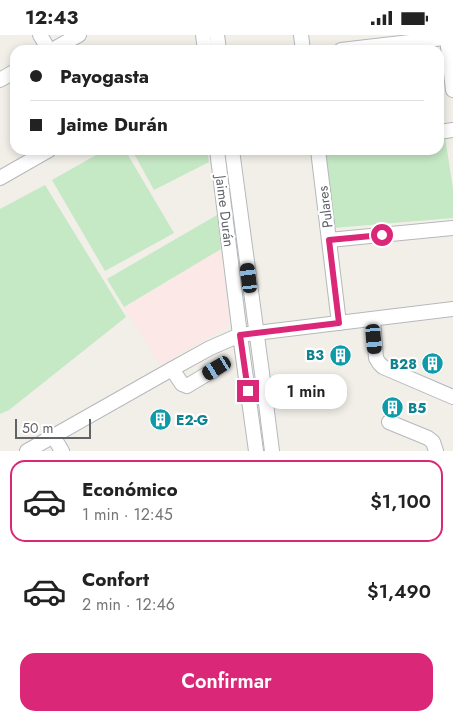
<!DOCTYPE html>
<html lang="es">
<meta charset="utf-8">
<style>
body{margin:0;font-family:Jost,sans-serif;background:#f2f2f2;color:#222;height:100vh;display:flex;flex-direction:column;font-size:19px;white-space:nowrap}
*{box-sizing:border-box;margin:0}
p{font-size:16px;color:#767676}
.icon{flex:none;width:28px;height:28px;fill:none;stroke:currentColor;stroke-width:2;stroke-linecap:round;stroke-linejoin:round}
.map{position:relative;height:416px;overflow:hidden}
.side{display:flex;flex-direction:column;background:#fff;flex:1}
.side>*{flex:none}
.banner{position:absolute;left:10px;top:10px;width:434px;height:110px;border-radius:15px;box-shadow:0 2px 8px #0003;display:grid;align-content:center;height:110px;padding:0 20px;background:#fff}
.scale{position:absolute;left:15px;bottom:12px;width:76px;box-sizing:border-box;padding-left:5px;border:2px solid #5f6368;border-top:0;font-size:14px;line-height:18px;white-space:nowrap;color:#5f6368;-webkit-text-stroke:4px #fff;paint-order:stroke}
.end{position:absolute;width:22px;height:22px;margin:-11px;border:6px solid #db2777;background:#fff;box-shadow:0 0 0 2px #fff}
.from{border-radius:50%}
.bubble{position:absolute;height:35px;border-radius:15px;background:#fff;box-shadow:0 2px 8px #0003;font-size:16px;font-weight:600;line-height:35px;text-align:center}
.car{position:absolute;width:15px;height:30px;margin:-15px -8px;border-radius:6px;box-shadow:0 0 4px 1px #0007;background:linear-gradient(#222 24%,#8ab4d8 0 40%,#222 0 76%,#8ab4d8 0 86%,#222 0)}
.banner b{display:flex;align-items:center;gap:18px;height:48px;font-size:19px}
.banner b+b{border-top:1px solid #e0e0e0}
.banner i{width:12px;height:12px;background:#222}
ul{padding:9px 0 0;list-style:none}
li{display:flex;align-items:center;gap:15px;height:82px;margin:0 10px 8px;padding:0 10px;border:2px solid transparent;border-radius:15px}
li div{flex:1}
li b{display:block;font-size:19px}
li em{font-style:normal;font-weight:600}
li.current{border-color:#db2777}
li>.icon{width:45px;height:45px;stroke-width:1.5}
.primary-button{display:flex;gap:10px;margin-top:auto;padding:10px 20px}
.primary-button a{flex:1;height:58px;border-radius:15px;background:#db2777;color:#fff;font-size:20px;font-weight:600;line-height:58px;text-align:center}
.status{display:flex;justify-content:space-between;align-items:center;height:35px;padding:0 25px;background:#fff;direction:ltr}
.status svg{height:14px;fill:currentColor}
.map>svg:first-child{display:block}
.medical{fill:#fce8e6}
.green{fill:#c5e8c5}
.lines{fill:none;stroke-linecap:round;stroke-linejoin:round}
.minor-casing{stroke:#b5b8bc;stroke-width:16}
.minor{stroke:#fff;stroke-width:14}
.route{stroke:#db2777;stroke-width:6}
.labels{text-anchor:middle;stroke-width:4.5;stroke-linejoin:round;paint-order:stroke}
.street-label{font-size:14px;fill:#5f6368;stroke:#fff}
.culture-label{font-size:14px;font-weight:bold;fill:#0d838f;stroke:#fff;text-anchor:end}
</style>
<div class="status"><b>12:43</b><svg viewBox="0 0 49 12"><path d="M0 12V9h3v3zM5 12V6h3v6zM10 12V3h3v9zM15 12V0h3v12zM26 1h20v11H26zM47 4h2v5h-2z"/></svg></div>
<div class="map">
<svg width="453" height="416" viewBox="0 0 453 416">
<rect width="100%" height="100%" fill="#f1efe8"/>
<!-- medical -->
<polygon class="medical" points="221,214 230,290 160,330 124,272"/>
<!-- green -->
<g class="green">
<polygon points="445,102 453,154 453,183 333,193 322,119 351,115 439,115 439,103"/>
<polygon points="105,115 125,115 174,198 105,236 52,145"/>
<polygon points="132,115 207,115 209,127 154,155"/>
<polygon points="45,150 126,282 9,375 0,379 0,174"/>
<polygon points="217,180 221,214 124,272 107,244"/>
</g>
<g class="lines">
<defs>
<g id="minor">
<polyline points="40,0 49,15"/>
<polyline points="203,0 205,15"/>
<polyline points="217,0 219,15"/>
<polyline points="301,0 303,15"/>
<polyline points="447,3 453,55"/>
<polyline points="52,15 79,0"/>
<polyline points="341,15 453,2"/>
<polyline points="0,45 15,36"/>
<polyline points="439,97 453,95"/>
<polyline points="217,115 240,300 256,416"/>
<polyline points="232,115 264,353 272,416"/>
<polyline points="318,115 339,288"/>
<polyline points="0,143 49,115"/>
<polyline points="329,205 453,193"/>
<polyline points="373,284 376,323 379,328 383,332 453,362"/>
<polyline points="172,334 182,349 187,351 217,333"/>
<polyline points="264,353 308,350"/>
<polyline points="389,387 428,403 433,407 436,416"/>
<polyline points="53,401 62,416"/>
<polyline points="27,416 172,334 210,313 240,300 453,274"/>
</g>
</defs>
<!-- minor casing -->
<use href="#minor" class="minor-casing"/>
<!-- minor -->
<use href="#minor" class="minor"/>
</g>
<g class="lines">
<!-- route -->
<polyline class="route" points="248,356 240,300 339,288 329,205 382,200"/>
</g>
<!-- icons -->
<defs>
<symbol id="building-disc" viewBox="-11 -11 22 22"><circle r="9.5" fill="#0f9aa8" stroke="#fff"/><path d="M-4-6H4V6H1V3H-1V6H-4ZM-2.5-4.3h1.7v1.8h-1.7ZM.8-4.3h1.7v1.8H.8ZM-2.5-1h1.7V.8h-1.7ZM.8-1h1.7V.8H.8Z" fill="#fff"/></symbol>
</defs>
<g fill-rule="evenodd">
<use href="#building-disc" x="328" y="308" width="25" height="25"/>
<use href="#building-disc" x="420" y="316" width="25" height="25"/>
<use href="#building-disc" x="380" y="360" width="25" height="25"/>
<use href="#building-disc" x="148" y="372" width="25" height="25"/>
</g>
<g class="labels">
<!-- street labels -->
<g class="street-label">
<text transform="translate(325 172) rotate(-97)" y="5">Pulares</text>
<text transform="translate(225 176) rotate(83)" y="5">Jaime Durán</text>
</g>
<!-- culture labels -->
<g class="culture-label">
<text x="324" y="325">B3</text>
<text x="417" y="334">B28</text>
<text x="408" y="378" text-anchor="start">B5</text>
<text x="176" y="390" text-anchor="start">E2-G</text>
</g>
</g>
</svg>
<div class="scale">50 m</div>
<i class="end from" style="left:382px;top:200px"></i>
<i class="end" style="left:248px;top:356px"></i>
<div class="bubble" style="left:265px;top:339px;width:82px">1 min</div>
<i class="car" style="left:249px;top:243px;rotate:353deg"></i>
<i class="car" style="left:374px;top:304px;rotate:175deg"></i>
<i class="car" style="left:217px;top:333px;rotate:239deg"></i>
<div class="banner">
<b><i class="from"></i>Payogasta</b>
<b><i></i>Jaime Durán</b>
</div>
</div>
<section class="side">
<ul>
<li class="current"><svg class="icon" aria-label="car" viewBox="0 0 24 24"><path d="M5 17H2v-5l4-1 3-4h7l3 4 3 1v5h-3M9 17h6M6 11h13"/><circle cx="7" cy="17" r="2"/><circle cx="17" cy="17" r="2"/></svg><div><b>Económico</b><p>1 min · 12:45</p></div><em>$1,100</em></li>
<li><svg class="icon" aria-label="car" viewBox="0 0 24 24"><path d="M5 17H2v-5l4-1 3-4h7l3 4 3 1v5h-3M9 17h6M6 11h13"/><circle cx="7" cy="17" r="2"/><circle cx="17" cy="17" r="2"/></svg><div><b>Confort</b><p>2 min · 12:46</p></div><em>$1,490</em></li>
</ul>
<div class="primary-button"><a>Confirmar</a></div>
</section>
